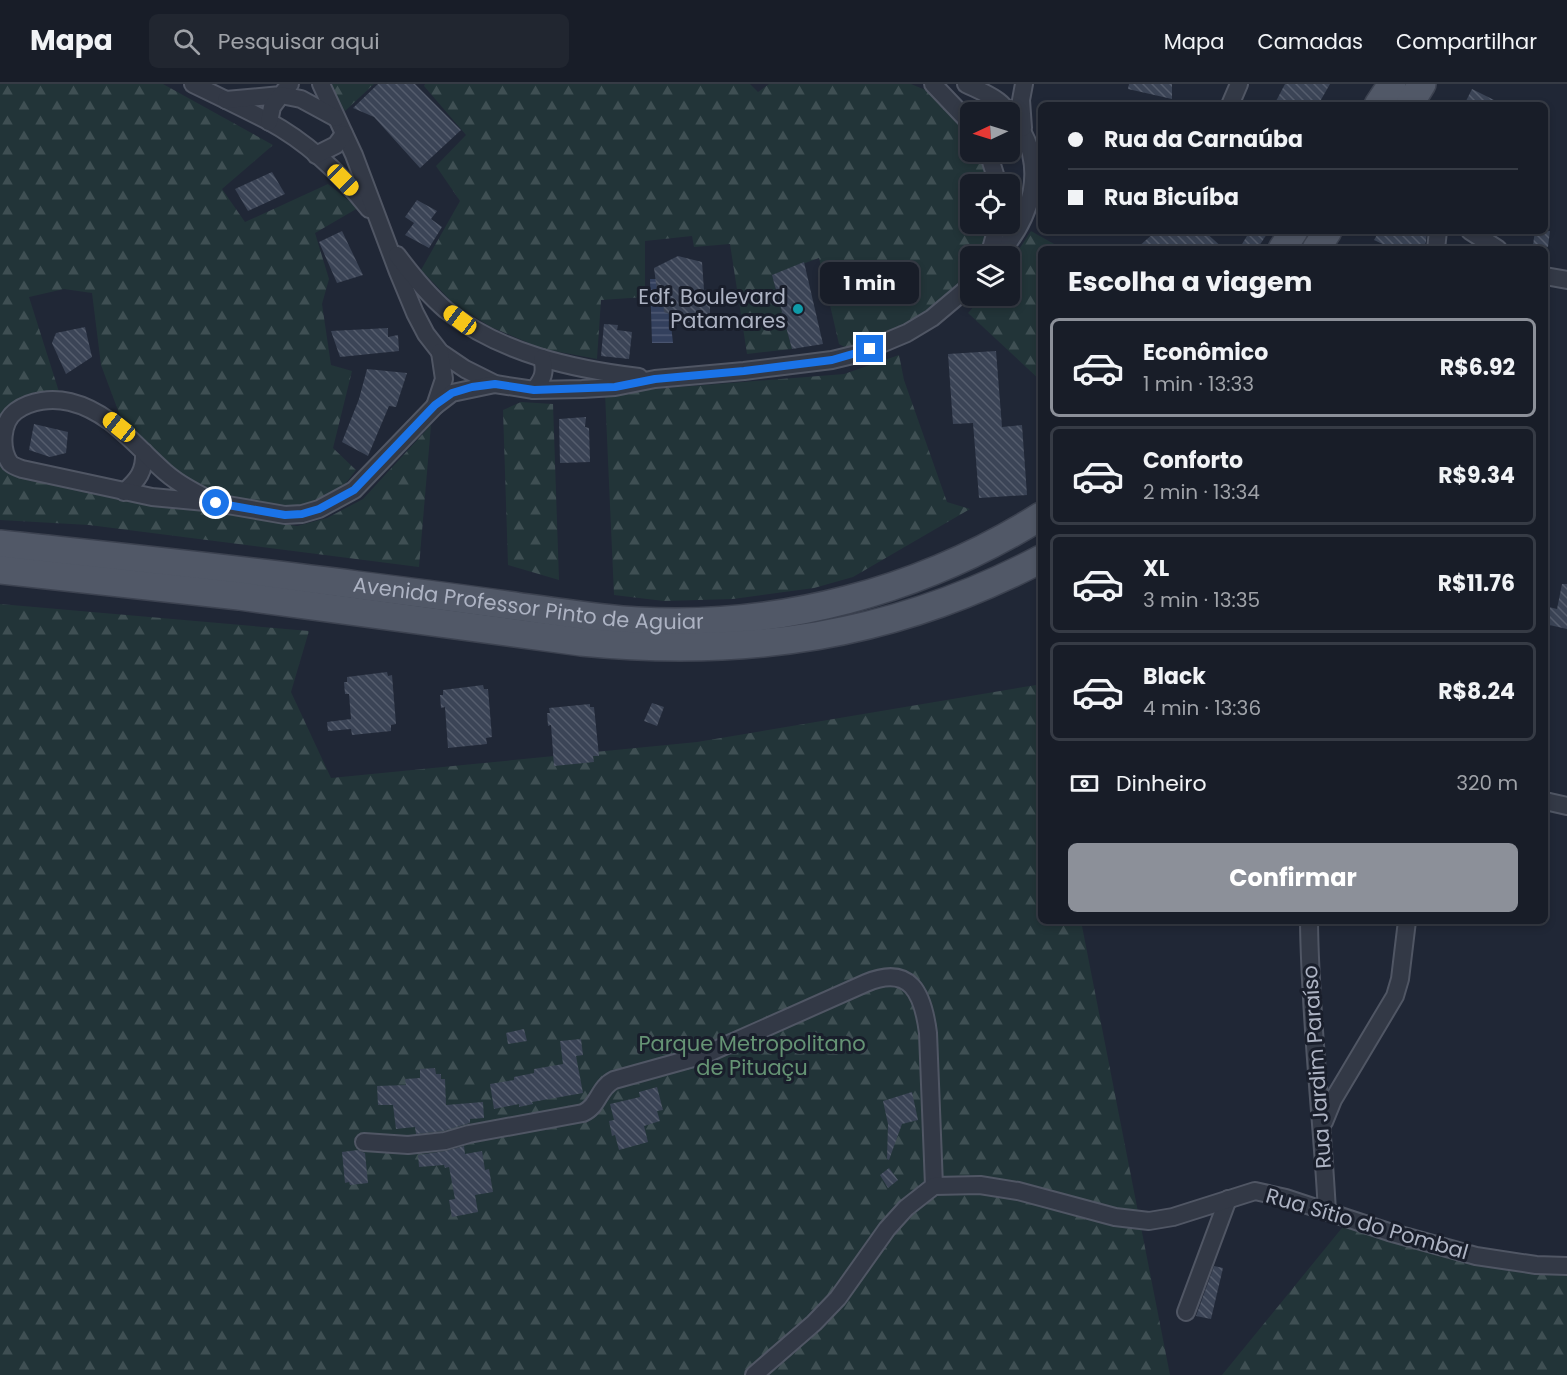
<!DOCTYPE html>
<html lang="pt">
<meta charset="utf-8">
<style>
body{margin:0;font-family:Poppins,sans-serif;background:#212630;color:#f1f3f6;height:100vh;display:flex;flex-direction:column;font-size:22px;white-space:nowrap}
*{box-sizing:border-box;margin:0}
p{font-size:20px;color:#9fa2a8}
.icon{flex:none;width:33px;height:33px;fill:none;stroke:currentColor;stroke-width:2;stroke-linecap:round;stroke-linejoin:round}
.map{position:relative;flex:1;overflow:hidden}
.drawer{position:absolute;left:1038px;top:162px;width:510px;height:678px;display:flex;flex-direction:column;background:#181d28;border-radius:9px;box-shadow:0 3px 9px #0003,0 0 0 2px #363b45}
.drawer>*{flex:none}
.top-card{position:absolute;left:1038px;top:18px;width:510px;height:132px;border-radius:9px;box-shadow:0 3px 9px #0003,0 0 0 2px #363b45;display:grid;align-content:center;height:132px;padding:0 30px;background:#181d28}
.needle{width:39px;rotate:266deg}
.fabs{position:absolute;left:960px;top:18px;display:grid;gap:12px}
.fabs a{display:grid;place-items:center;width:60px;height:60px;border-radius:9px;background:#181d28;box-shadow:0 3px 9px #0003,0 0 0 2px #363b45;font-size:30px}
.end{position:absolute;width:27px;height:27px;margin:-14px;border:8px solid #1a73e8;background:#fff;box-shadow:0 0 0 3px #fff}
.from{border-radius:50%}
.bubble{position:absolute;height:42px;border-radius:9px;background:#181d28;box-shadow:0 3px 9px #0003,0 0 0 2px #363b45;font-size:20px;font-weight:700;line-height:42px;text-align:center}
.car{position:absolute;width:18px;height:36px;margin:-18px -9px;border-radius:8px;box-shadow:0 0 4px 2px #0007;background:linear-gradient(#f5c518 24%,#345 0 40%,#f5c518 0 76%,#345 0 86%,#f5c518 0)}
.top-card b{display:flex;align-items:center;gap:21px;height:57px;font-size:22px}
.top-card b+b{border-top:2px solid #363b45}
.top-card i{width:15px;height:15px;background:#f1f3f6}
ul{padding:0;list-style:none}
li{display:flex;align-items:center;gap:18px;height:99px;margin:0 12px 9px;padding:0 18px;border:3px solid #363b45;border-radius:9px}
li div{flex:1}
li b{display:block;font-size:22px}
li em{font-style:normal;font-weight:700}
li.current{border-color:#8c9099}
li>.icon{width:54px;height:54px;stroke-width:1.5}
h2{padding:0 30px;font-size:27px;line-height:72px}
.pay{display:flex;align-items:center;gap:15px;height:66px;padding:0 30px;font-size:22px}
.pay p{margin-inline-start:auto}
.action{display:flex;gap:12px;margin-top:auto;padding:12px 30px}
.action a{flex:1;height:69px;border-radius:9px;background:#8c9099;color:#fff;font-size:24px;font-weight:700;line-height:69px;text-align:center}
header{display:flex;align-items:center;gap:36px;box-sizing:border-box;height:84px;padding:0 30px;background:#181d28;border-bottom:2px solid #363b45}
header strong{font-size:28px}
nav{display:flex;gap:33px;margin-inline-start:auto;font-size:21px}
.search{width:420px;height:54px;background:#212630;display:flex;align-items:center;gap:15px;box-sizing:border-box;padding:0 21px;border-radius:9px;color:#9fa2a8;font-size:22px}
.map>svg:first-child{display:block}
.forest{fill:url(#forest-firs)}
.water{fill:url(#water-rules)}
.building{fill:url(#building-back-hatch)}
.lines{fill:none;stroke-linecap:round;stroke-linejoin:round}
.street-casing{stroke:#505664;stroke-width:20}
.primary-casing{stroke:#3c4250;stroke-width:30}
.street{stroke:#333946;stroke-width:16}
.primary{stroke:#515867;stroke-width:27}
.route{stroke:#1a73e8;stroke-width:8}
.culture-dot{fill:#0f9aa8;stroke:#191e2b;stroke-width:2}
.labels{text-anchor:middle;stroke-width:6;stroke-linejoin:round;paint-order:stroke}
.poi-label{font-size:21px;fill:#adb3c3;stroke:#191e2b;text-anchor:end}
.street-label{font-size:21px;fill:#adb3c3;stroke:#191e2b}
.park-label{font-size:21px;fill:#659374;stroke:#191e2b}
</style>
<header>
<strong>Mapa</strong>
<div class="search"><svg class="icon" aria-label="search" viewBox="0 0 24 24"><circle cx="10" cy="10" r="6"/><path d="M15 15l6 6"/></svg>Pesquisar aqui</div>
<nav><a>Mapa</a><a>Camadas</a><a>Compartilhar</a></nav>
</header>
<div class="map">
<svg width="1567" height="1291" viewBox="0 0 1567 1291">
<defs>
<pattern id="forest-firs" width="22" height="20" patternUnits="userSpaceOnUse" patternTransform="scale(1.5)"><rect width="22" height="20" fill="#223438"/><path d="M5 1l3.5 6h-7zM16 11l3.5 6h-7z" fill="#3f4f53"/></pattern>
<pattern id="water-rules" width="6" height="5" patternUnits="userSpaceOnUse" patternTransform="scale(1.5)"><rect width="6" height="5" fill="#33405d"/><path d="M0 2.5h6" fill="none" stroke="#4e5973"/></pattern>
<pattern id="building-back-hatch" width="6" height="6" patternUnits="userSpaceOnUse" patternTransform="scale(1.5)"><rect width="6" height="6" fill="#3b4456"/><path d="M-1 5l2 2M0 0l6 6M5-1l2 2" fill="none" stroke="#555d6d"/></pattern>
</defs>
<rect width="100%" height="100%" fill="#202736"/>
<!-- forest -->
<g class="forest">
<polygon points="0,0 163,0 273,61 222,105 245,138 328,100 358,124 315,149 329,195 322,220 331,281 352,287 333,364 356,386 339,408 296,427 166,398 122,337 101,281 92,209 64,205 29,213 60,311 0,344"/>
<polygon points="326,0 374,0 345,27"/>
<polygon points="425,0 750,0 758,8 769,0 911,0 940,12 970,45 970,68 984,68 993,100 970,100 970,140 991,140 989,151 979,172 970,172 970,189 942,233 858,271 839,260 819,174 772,191 792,265 747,270 730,160 694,163 692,152 645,157 645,213 601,216 597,275 543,265 491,243 454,220 421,186 460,117 436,82 466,51 424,2"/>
<polygon points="1031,147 1063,165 1041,165 1041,297 968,229 983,212 1010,212 1010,179"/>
<polygon points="899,271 904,296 947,418 970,425 853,493 814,504 733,515 664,517 614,511 605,309 844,290"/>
<polygon points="521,318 553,320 559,496 508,481 503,326"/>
<polygon points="431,341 419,483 89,441 0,436 0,370 9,389 29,395 297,442 327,434 363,415"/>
<polygon points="0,520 309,547 291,608 331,694 697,658 1036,601 1041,629 1041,837 1081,837 1170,1291 0,1291"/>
<polygon points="1346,1139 1567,1185 1567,1291 1222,1291"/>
</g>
<!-- water -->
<polygon class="water" points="650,195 666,195 673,259 652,259"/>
<!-- building -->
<g class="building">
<polygon points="378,0 415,0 461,46 420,84 374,33 353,24"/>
<polygon points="1129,0 1172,0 1172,15 1128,5"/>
<polygon points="1285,0 1330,0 1318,21 1274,21"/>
<polygon points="1472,5 1504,21 1464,21"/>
<polygon points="272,88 285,110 248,127 235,105"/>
<polygon points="417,116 437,127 431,135 442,143 429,164 405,151 414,139 405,133"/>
<polygon points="342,147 363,191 337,199 319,158"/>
<polygon points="1156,147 1204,147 1224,165 1136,165"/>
<polygon points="1250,147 1269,147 1257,165 1239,165"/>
<polygon points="1379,147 1427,147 1426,158 1423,165 1393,165 1374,156"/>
<polygon points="1535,147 1550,147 1548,163 1533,161"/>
<polygon points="678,172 702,178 704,206 710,205 710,233 671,242 669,230 664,228 662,205 657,207 654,184"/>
<polygon points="804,178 823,260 792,265 772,191"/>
<polygon points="604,240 618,241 617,246 632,248 629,275 601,272"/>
<polygon points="85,243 92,273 66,290 52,259 56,249"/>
<polygon points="388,244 388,253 398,251 399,267 340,273 331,247"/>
<polygon points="996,267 1002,343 1022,341 1027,411 979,414 973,339 953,340 948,270"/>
<polygon points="367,285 407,289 396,323 389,322 368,372 342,358 359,315"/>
<polygon points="586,333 585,343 589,344 590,378 560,379 559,335"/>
<polygon points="34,340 68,348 66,369 50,373 29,366"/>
<polygon points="1562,500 1567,500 1567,545 1545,540 1549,523 1557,525"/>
<polygon points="387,588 388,592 392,591 396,640 391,641 391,647 352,651 351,645 328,647 327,638 351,635 349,610 345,610 344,598 347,598 347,593"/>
<polygon points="483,601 484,605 488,605 492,653 486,654 487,660 448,664 445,623 441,624 440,611 443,611 443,606"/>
<polygon points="652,619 664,623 657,642 644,637"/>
<polygon points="590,620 590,623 594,623 599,672 593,672 594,678 554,682 551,641 548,642 547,629 550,629 549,624"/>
<polygon points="524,945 527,957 508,960 506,949"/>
<polygon points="581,955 583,971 576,972 583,1009 532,1018 533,1020 519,1023 519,1020 494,1025 490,1000 514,996 514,993 534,989 534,985 563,980 560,957"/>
<polygon points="435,984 436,990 441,990 441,995 445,995 446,1021 483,1018 484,1034 470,1035 470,1039 443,1047 416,1050 415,1043 396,1045 393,1021 378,1021 377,1002 406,1001 405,995 420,994 420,985"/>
<polygon points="657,1003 663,1026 657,1027 660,1037 644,1042 648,1058 619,1066 615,1051 612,1052 609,1037 614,1036 610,1020 640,1013 639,1008"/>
<polygon points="912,1008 918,1036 902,1040 889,1076 887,1075 888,1040 883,1017"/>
<polygon points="464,1062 465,1070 482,1067 485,1086 489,1085 493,1108 475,1111 478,1128 452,1133 449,1116 455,1115 449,1083 445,1084 444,1081 419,1083 418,1071 446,1067"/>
<polygon points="358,1066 365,1069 368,1099 350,1101 349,1098 345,1099 342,1068"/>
<polygon points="889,1084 898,1096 888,1104 880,1091"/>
<polygon points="1214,1182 1223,1184 1211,1235 1196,1232"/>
</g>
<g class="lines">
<defs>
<g id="street">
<path d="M193,0C218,12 243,24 268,37C307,58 341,90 369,125"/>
<polyline points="321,0 354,71 398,188 415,229 426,250 440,268 465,285 495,300 534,306 582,305 615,303 655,295 744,287 832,276 857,270 907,249 932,234 970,202"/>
<polyline points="933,0 970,39"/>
<path d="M966,0C976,5 989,10 998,17C1006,23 1011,31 1016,38C1048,82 1032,135 997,172"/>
<polyline points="226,16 281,11 290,0"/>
<polyline points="1230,21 1239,0"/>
<polyline points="269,38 272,23 281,11 301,15 336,34"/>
<polyline points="1023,44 1021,16 1024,0"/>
<polyline points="988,68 998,100"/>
<polyline points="316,71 336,61 344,50"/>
<polyline points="1470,147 1498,165"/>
<polyline points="1436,165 1438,147"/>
<path d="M397,171C412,191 427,210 446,226C500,269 572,285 639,293"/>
<polyline points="989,172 998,140"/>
<polyline points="1545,192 1567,196"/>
<path d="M534,306C543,295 546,288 542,274"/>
<polyline points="435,322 444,295 440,268"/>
<path d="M124,408C138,396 145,387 144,368"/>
<path d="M216,419C198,410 180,401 165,388C134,361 111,328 70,318C52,314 31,316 16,327C1,338 0,365 10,379C13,382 19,384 22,385L152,413L216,419L285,431L302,430L319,425L354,406L435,322L452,309L495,300"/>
<polyline points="1545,717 1567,722"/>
<path d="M1309,837C1310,934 1322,1031 1327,1128"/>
<polyline points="1324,1038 1333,1016 1395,912 1400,895 1407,837"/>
<path d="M364,1058L408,1061L445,1057L469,1050L583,1029C599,1022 598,1004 614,996L704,971L866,899C911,880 923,910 928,949L934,1102"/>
<polyline points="1186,1228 1228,1115"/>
<polyline points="754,1291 814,1239 838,1214 887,1145 906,1124 934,1102 980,1101 1018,1107 1115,1133 1149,1137 1173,1133 1255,1107 1286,1114 1389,1148 1476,1172 1536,1181 1567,1182"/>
</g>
<g id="primary">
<polyline points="1378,21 1392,0"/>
<polyline points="1409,21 1422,0"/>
<polyline points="1282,165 1294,147"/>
<polyline points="1316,165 1328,147"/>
<path id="s1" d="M0,460C119,473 238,485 357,501C412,508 466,515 521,523C560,528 599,535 638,537C780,545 921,507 1041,432"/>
<path d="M0,486L239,512L581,558C747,574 892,553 1041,475"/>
</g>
</defs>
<!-- street casing -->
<use href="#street" class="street-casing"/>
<!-- primary casing -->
<use href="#primary" class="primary-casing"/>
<!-- street -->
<use href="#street" class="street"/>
<!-- primary -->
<use href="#primary" class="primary"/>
</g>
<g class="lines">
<!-- route -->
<polyline class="route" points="216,419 285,431 302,430 319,425 354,406 435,321 452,309 472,303 495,300 534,306 615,303 655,295 744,287 832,276 870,265"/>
</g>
<!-- markers -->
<circle class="culture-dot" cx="798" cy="225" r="6"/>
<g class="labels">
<!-- poi labels -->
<g class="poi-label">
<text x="786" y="220">Edf. Boulevard<tspan x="786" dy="24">Patamares</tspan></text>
</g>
<!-- street labels -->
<g class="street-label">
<text dy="7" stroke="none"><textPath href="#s1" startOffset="532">Avenida Professor Pinto de Aguiar</textPath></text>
<text transform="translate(1317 983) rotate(-94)" y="7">Rua Jardim Paraíso</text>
<text transform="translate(1367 1140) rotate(16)" y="7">Rua Sítio do Pombal</text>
</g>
<!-- park labels -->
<g class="park-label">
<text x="752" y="967">Parque Metropolitano<tspan x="752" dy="24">de Pituaçu</tspan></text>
</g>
</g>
</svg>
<div class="fabs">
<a><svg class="needle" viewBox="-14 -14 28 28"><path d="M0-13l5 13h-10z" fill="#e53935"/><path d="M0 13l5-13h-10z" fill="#9fa2a8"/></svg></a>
<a><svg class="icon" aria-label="locate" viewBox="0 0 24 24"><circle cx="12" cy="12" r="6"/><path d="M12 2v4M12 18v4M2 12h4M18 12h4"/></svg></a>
<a><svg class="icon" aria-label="layers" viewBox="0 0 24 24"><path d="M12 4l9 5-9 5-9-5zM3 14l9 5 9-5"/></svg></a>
</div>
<i class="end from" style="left:216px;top:419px"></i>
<i class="end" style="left:870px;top:265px"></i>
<div class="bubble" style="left:820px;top:178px;width:99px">1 min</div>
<i class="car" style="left:343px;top:96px;rotate:135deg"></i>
<i class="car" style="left:460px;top:236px;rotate:307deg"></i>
<i class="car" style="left:119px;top:343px;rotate:309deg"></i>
<div class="top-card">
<b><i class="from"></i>Rua da Carnaúba</b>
<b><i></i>Rua Bicuíba</b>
</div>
<section class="drawer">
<h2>Escolha a viagem</h2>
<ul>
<li class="current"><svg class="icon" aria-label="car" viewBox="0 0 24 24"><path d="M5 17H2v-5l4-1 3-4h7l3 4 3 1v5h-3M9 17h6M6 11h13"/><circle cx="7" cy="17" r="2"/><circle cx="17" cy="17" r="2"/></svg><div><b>Econômico</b><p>1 min · 13:33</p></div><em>R$6.92</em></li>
<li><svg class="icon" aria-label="car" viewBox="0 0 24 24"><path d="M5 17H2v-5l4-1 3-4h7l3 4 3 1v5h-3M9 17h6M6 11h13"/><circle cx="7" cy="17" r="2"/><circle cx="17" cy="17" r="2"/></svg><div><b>Conforto</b><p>2 min · 13:34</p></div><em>R$9.34</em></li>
<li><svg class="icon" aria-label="car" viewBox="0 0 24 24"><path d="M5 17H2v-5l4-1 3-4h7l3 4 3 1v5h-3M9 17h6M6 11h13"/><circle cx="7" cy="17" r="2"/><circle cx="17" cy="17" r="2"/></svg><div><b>XL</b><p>3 min · 13:35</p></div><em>R$11.76</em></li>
<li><svg class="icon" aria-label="car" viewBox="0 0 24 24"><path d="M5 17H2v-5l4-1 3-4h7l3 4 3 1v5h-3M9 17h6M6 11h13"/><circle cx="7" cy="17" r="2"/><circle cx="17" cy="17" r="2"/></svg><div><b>Black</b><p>4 min · 13:36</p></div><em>R$8.24</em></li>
</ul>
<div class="pay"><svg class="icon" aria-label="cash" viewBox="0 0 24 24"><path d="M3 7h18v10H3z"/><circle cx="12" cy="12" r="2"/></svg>Dinheiro<p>320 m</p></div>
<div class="action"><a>Confirmar</a></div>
</section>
</div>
